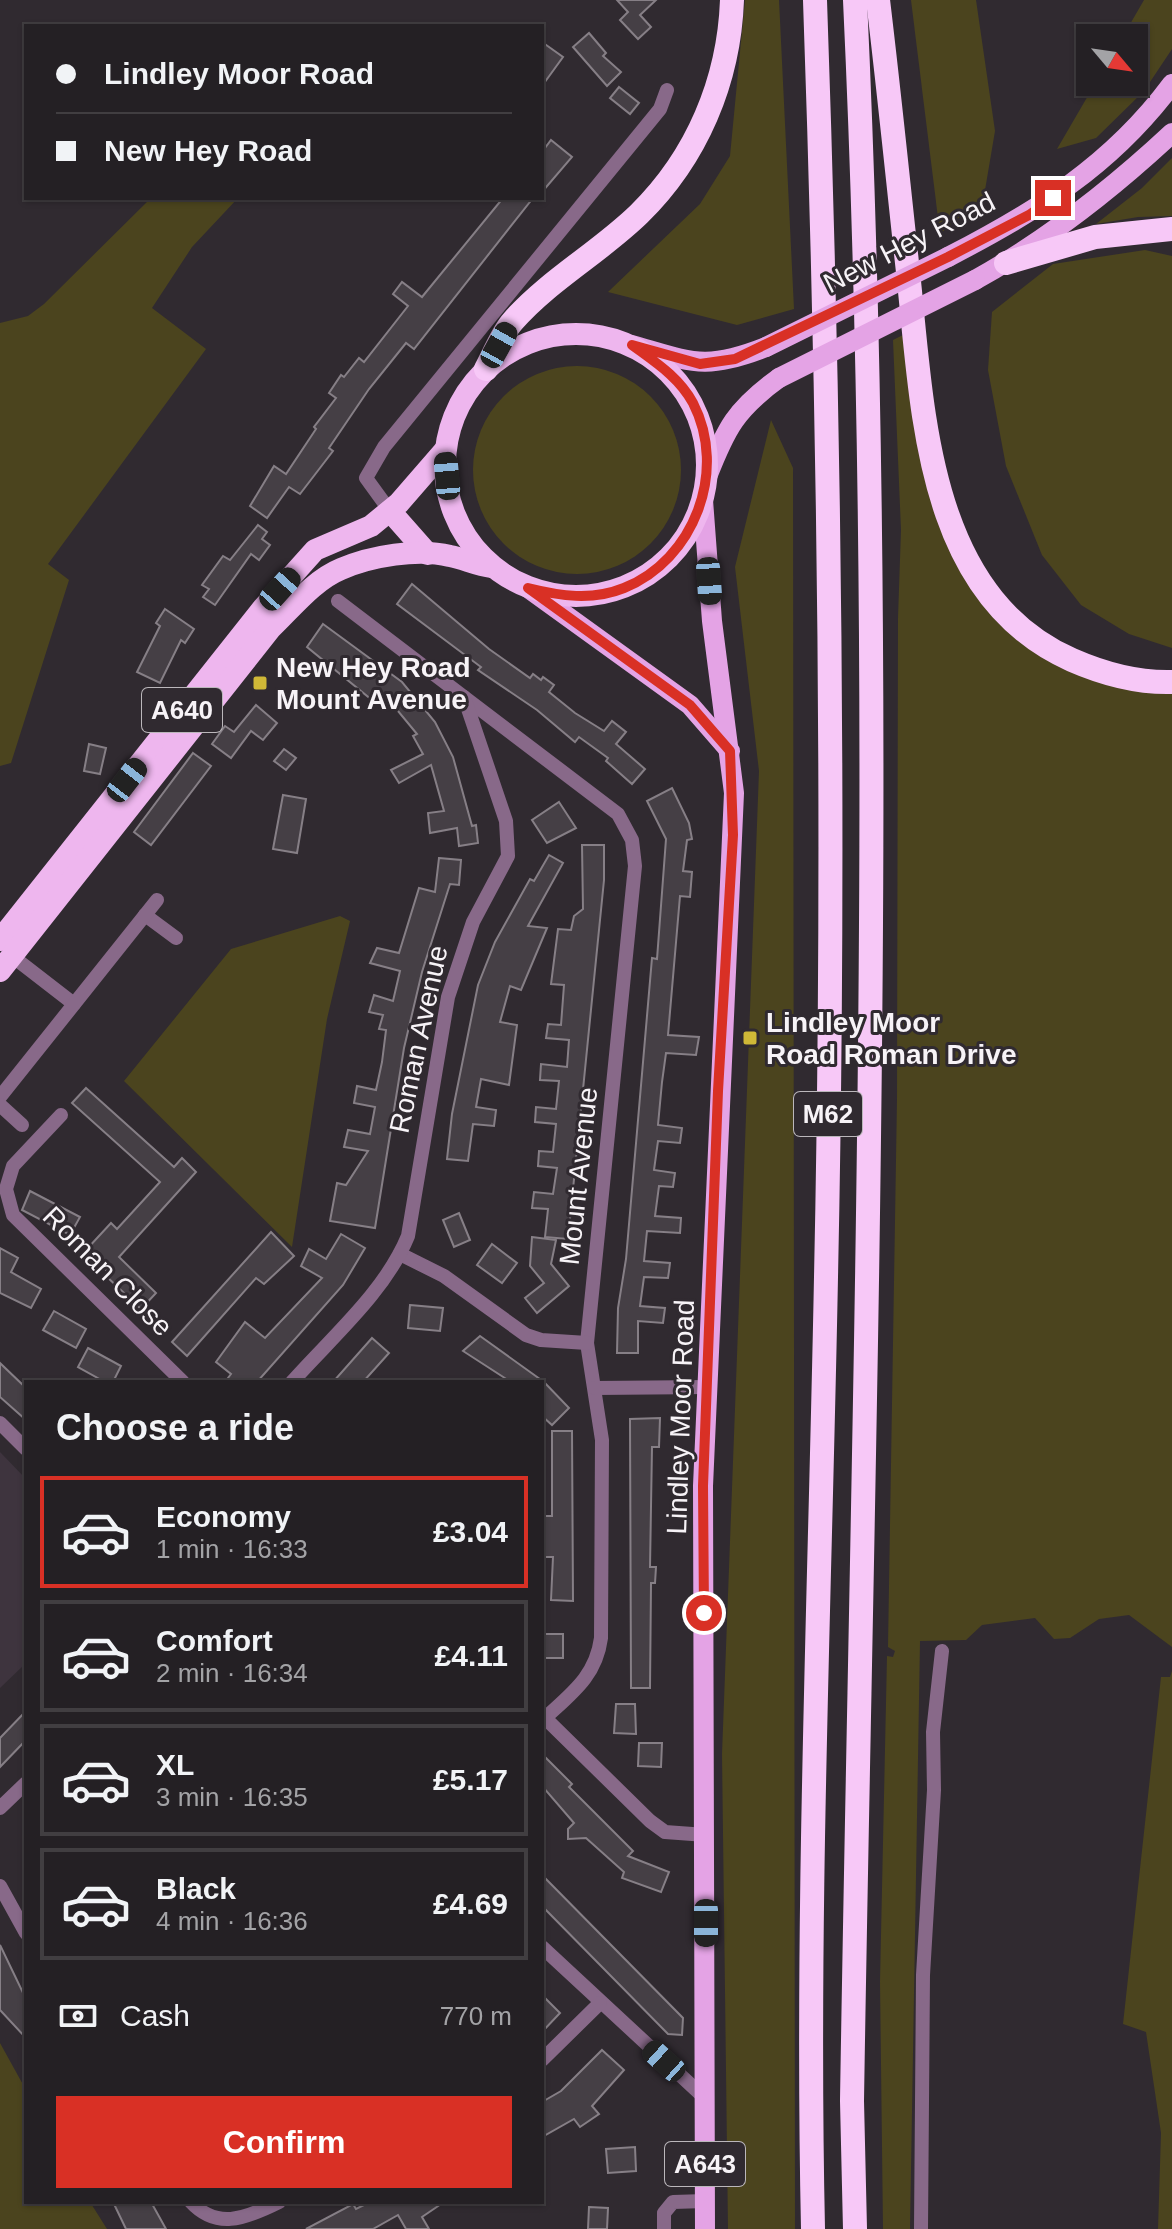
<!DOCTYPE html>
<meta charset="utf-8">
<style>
body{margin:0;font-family:Helvetica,sans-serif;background:#302d31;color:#f1f3f6;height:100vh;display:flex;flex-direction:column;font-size:30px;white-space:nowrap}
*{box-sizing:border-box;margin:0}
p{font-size:26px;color:#a3a3a6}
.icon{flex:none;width:44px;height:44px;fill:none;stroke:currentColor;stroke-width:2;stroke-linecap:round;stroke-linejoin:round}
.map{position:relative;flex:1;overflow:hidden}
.sheet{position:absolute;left:24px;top:1380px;width:520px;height:824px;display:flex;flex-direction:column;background:#242024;border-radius:0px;box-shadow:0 2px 6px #0004,0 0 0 2px #413e41}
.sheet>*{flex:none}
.guide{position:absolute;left:24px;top:24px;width:520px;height:176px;border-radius:0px;box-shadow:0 2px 6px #0004,0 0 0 2px #413e41;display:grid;align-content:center;height:176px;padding:0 32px;background:#242024}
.needle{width:52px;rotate:119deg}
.fabs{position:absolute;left:1076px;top:24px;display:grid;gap:16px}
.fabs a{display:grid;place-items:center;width:72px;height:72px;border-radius:0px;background:#242024;box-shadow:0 2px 6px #0004,0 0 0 2px #413e41;font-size:40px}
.end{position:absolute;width:36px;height:36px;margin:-18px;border:10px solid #d93025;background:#fff;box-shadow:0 0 0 4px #fff}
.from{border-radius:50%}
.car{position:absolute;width:24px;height:48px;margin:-24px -12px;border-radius:10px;box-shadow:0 0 6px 2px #0007;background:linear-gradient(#222 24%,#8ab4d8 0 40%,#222 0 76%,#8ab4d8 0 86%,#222 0)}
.guide b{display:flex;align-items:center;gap:28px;height:76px;font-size:30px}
.guide b+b{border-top:2px solid #413e41}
.guide i{width:20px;height:20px;background:#f1f3f6}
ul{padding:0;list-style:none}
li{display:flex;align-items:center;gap:24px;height:112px;margin:0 16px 12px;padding:0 16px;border:4px solid #413e41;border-radius:0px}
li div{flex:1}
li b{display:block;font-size:30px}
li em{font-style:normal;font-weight:600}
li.on{border-color:#d93025}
li>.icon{width:72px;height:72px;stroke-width:1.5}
h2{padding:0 32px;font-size:36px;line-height:96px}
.pay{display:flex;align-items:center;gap:20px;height:88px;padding:0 32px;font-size:30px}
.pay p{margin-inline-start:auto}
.button{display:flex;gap:16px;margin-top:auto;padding:16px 32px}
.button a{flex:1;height:92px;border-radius:0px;background:#d93025;color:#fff;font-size:32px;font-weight:600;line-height:92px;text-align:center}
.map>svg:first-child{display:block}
.built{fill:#3e343e}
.green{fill:#4b441e}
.building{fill:#453f45;stroke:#867f86;stroke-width:2}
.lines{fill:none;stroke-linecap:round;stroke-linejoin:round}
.minor{stroke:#886989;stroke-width:14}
.primary{stroke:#e4a3e5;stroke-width:20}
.trunk{stroke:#eeb6ee;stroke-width:22}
.motorway{stroke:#f7c8f7;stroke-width:24}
.primary-bridge{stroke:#e4a3e5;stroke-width:20}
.route{stroke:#d93025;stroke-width:10}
.poi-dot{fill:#cfb837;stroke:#302a30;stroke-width:3}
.labels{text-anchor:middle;stroke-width:6;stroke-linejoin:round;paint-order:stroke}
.shield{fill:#302a30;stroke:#bbb7bb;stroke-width:2}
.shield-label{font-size:26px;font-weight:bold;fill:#f7f3f7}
.street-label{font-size:28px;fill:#f7f3f7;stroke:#302a30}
.poi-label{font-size:28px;font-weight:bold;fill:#f7f3f7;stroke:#302a30;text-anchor:start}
</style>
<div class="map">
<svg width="1172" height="2229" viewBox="0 0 1172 2229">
<rect width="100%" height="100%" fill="#302a30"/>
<!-- built -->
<polygon class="built" points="0,1452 26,1479 26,1663 0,1688"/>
<!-- green -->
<g class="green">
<polygon points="745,0 779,0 794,309 737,325 608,292 700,204 730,156"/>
<polygon points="911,0 976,0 995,131 984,196 940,234"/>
<polygon points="1144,0 1172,0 1172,49 1144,91 1096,138 1057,149 1096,82 1134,82 1134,38 1122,38"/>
<polygon points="1172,158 1172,216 1138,217 1096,224 1142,188"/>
<polygon points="151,198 238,198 192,247 152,308 206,349 48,564 69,580 11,763 0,766 0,323 28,316 44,304"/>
<polygon points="1145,250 1172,256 1172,648 1129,634 1081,605 1042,555 1006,466 988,370 992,312 1053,264"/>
<polygon points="907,333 922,451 1007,624 1172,690 1172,1647 1129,1615 1099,1619 1070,1638 1054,1639 1035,1618 982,1625 966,1640 920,1641 910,2229 883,2229 880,1982 887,1656 893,1657 895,1651 888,1647 897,1099 898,618 901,530 893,340"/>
<circle cx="577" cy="470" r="104"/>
<polygon points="771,420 793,468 795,2229 728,2229 722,1754 759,771 735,567"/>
<polygon points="340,916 350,921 327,1019 292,1247 124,1081 231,949"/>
<polygon points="1172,1671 1172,2229 1158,2229 1161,2133 1146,2032 1123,2024 1161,1677 1170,1677"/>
<polygon points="0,2043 26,2090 26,2202 90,2202 107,2229 0,2229"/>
</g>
<!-- building -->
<g class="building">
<polygon points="617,0 656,0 640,15 651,27 638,39 620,20 628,12"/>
<polygon points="589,33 606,53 603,56 621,72 607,86 573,47"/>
<polygon points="542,42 563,57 542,86"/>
<polygon points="619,87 639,103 630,114 610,98"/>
<polygon points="551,140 572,157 542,192 542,152"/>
<polygon points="503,198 533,198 414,349 406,343 369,389 329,448 333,451 300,494 289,487 267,518 250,506 274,466 286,474 316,429 314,427 336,398 329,393 341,375 344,377 359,358 364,362 408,306 393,294 402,282 422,297"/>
<polygon points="258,525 267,532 262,539 270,545 259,560 251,554 215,605 203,597 209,589 202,585 223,556 230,560"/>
<polygon points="412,584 489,649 530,678 533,674 541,680 543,677 554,685 549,692 575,713 604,731 612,721 626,732 616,744 645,769 632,784 606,761 608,758 579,737 575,742 537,710 478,670 481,667 397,604"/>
<polygon points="165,609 194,629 185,643 181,640 160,683 137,672 160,626 156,623"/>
<polygon points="323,624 402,682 435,722 453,757 472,826 476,825 478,843 459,846 457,828 430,833 428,813 444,811 431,765 399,783 391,770 423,754 413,736 417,734 384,694 372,700 307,647"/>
<polygon points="256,705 277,723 263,740 251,731 231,758 212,744 225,726 234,732"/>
<polygon points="89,744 106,748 100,774 84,771"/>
<polygon points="284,749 296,758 286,770 274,761"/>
<polygon points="193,753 211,766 151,845 134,832"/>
<polygon points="672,788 689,823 692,839 687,840 683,871 692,872 690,897 680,896 668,1035 699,1037 696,1055 666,1053 662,1082 658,1125 682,1128 680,1143 658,1141 654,1170 675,1173 673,1187 659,1186 655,1216 681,1218 680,1233 647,1231 644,1261 670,1263 669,1271 668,1278 644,1277 640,1306 665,1308 663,1323 638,1321 638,1353 617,1353 618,1308 626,1259 652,958 657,959 666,839 647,801"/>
<polygon points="283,795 306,799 297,853 273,849"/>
<polygon points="559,802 576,828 547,843 532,820"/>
<polygon points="582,845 604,845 604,880 568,1239 545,1237 548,1209 532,1208 534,1192 553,1194 557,1168 538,1166 539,1151 553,1152 556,1124 535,1122 536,1107 556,1109 559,1081 540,1080 541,1064 567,1067 569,1040 546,1038 548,1024 561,1025 564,985 551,984 558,929 571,930 574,916 583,909"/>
<polygon points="549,855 563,863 528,926 547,928 521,990 510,986 500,1022 517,1025 509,1085 481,1079 476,1107 496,1110 494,1126 473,1124 468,1161 447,1159 452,1114 478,985 495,942 530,879 534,881"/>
<polygon points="439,858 461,860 459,885 450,884 422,972 404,1048 375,1228 330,1221 337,1183 346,1185 368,1151 344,1147 348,1130 370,1134 375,1107 354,1103 357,1086 376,1090 382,1062 386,1030 379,1029 383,1015 369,1012 374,995 393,1001 400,971 370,963 377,948 399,953 419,888 435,892"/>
<polygon points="86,1088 174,1167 182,1158 196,1172 119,1257 156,1293 141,1309 106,1276 109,1273 86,1250 111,1223 117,1229 160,1182 72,1103"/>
<polygon points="30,1191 80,1217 70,1235 22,1210"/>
<polygon points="459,1213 470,1240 454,1247 443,1220"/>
<polygon points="271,1232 294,1256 264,1284 256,1278 187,1356 172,1342"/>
<polygon points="341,1234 365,1248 343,1285 257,1382 225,1382 231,1374 216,1362 245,1322 265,1338 322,1278 301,1266 309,1249 326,1259"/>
<polygon points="532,1237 556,1240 551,1264 569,1286 537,1313 525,1298 544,1283 530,1266"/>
<polygon points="492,1244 517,1263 502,1283 477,1265"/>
<polygon points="0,1248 18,1258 11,1272 41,1289 31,1308 0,1293"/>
<polygon points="410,1305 443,1308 440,1331 408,1328"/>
<polygon points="54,1311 86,1329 76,1348 43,1330"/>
<polygon points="480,1336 544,1382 569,1408 552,1425 542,1416 542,1382 511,1382 463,1351"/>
<polygon points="372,1338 389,1353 363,1382 333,1382"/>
<polygon points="88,1348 121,1366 113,1382 105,1382 78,1367"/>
<polygon points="0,1363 26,1388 26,1420 0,1397"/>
<polygon points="660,1418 659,1447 652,1447 650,1567 656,1567 655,1583 651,1583 650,1688 631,1688 630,1419"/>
<polygon points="552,1431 572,1431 573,1601 551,1600 553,1557 543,1557 544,1516 552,1516"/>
<rect x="542" y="1634" width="21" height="24"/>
<polygon points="616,1704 635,1704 636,1734 614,1733"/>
<polygon points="26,1711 26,1740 0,1767 0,1738"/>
<polygon points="639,1743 662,1743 661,1767 638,1766"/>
<polygon points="542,1754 572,1784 569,1787 633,1851 628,1856 669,1872 661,1892 622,1878 624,1872 586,1838 568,1839 568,1829 574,1823 542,1786"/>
<polygon points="542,1875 683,2018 682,2035 668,2034 542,1906"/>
<polygon points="0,1945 26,1999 26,2038 0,2010"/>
<polygon points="542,1995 560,2013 542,2032"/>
<polygon points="602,2050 624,2070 592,2106 599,2114 580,2127 574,2119 542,2137 542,2102 561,2091"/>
<polygon points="635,2147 636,2171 608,2173 606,2149"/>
<polygon points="113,2202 151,2202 166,2229 126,2229"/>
<polygon points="370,2202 444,2202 422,2217 429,2229 406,2229 398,2215 373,2229 306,2229 353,2204 356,2209"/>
<polygon points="589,2207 608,2208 607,2229 588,2229"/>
</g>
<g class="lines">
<!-- minor -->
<g class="minor">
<polyline points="390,511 366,478 384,447 660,109 667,90"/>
<path d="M464,697L618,814L632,840L635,866L587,1343L602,1440L601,1638C596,1676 572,1693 545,1718"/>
<polyline points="145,915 176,938"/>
<polyline points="12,956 74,1004"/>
<polyline points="0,1097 157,900"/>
<polyline points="0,1105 22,1125"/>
<polyline points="61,1115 13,1166 6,1189 13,1215 183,1382"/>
<polyline points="400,1254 444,1276 526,1335 541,1340 587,1343"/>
<path d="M292,1382C332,1337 385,1292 408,1236L448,997L473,922L508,856L506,821L464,697L338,601"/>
<polyline points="595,1388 708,1387"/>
<polyline points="0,1423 26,1449"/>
<polyline points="542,1715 650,1821 665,1832 706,1835"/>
<polyline points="0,1808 26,1783"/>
<polyline points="0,1886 26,1933"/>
<polyline points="542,1947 706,2099"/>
<polyline points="542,2060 600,2003"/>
<path d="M191,2202C216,2229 243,2220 279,2202"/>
<polyline points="664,2229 664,2213 673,2202 705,2201"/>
<polyline points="921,2229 923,1975 934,1790 933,1732 942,1651"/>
</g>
<!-- primary -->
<g class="primary">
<path d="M948,257C1037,211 1111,166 1172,84"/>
<path d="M975,280C1047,240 1112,189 1172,133"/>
<path d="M632,345C692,362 705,371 766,347"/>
<path d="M707,477C726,428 736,409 779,378"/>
<polyline points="703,500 712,621 734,793 703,1486 705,2229"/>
<polyline points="528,588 690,705 730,751"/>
</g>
<!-- trunk -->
<g class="trunk">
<circle cx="576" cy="465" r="131"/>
<polyline points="390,511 428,554"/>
<polyline points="0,940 263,608 315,550 371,526 399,503 445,450"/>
<path d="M0,971L271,628C292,608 314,580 341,569C371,556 418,548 450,556C465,559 476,565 492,567"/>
</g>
<!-- motorway -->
<g class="motorway">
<path d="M878,0C889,91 898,181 908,272C923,409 925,595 1072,660C1104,674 1137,683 1172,682"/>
<polyline points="1006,263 1095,237 1172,229"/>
<path d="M486,369C494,354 502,333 513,321C549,280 600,252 639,214C697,157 729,81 732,0"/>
<path d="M813,2229C806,1911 820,1594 826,1277C835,851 830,426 815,0"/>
<path d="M855,2229L852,2101C863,1401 888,700 855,0"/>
</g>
<!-- primary-bridge -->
<g class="primary-bridge">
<polyline points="766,347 948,257"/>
<polyline points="779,378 975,280"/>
</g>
</g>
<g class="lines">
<!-- route -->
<path class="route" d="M704,1613L703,1486L718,1091L733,835L730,751L690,705L528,588C560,596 592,601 624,588C694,560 728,471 693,403C679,377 655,362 632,345L700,364L735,359L948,257L1029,215L1053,198"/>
</g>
<!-- markers -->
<g class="poi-dot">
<rect x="252" y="675" width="16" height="16" rx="4"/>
<rect x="742" y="1030" width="16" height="16" rx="4"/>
</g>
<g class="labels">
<!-- shield labels -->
<g class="shield">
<rect x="142" y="688" width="80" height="44" rx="6"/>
<rect x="794" y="1092" width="68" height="44" rx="6"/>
<rect x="665" y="2142" width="80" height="44" rx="6"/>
</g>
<g class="shield-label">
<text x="182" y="719">A640</text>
<text x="828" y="1123">M62</text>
<text x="705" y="2173">A643</text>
</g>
<!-- street labels -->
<g class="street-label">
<text transform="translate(909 242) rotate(-27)" y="10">New Hey Road</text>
<text transform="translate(418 1039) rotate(-78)" y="10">Roman Avenue</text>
<text transform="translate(578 1176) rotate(-84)" y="10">Mount Avenue</text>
<text transform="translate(108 1271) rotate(45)" y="10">Roman Close</text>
<text transform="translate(680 1417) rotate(-88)" y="10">Lindley Moor Road</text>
</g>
<!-- poi labels -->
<g class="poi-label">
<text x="276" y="677">New Hey Road<tspan x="276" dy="32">Mount Avenue</tspan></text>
<text x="766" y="1032">Lindley Moor<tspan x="766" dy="32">Road Roman Drive</tspan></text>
</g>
</g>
</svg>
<div class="fabs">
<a><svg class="needle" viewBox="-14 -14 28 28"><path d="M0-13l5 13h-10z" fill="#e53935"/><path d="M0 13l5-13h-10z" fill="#a3a3a6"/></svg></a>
</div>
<i class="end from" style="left:704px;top:1613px"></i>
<i class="end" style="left:1053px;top:198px"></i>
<i class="car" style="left:499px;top:345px;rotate:29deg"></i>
<i class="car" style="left:447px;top:476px;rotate:355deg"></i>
<i class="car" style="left:709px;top:581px;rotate:176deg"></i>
<i class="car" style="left:280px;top:589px;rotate:42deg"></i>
<i class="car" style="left:127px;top:780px;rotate:38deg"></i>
<i class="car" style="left:706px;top:1923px;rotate:180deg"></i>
<i class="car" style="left:664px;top:2061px;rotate:312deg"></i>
<div class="guide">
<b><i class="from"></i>Lindley Moor Road</b>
<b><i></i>New Hey Road</b>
</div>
<section class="sheet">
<h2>Choose a ride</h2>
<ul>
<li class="on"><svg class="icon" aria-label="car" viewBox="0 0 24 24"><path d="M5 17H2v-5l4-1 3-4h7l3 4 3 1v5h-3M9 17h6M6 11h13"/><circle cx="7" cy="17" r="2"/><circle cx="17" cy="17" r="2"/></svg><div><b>Economy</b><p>1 min · 16:33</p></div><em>£3.04</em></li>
<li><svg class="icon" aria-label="car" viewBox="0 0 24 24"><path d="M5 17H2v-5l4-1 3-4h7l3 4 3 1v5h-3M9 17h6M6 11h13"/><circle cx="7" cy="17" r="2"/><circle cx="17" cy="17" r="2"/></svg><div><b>Comfort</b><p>2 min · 16:34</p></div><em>£4.11</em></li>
<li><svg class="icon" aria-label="car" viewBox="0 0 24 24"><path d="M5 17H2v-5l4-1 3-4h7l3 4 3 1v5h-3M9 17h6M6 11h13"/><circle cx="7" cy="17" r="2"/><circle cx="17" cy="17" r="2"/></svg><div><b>XL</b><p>3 min · 16:35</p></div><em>£5.17</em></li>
<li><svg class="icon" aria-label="car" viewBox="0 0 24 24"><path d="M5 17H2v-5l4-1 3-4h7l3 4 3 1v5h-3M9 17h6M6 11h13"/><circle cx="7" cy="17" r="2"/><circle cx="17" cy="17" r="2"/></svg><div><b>Black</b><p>4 min · 16:36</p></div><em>£4.69</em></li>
</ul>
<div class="pay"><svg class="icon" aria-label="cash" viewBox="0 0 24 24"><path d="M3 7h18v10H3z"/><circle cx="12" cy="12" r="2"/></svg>Cash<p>770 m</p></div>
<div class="button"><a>Confirm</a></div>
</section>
</div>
